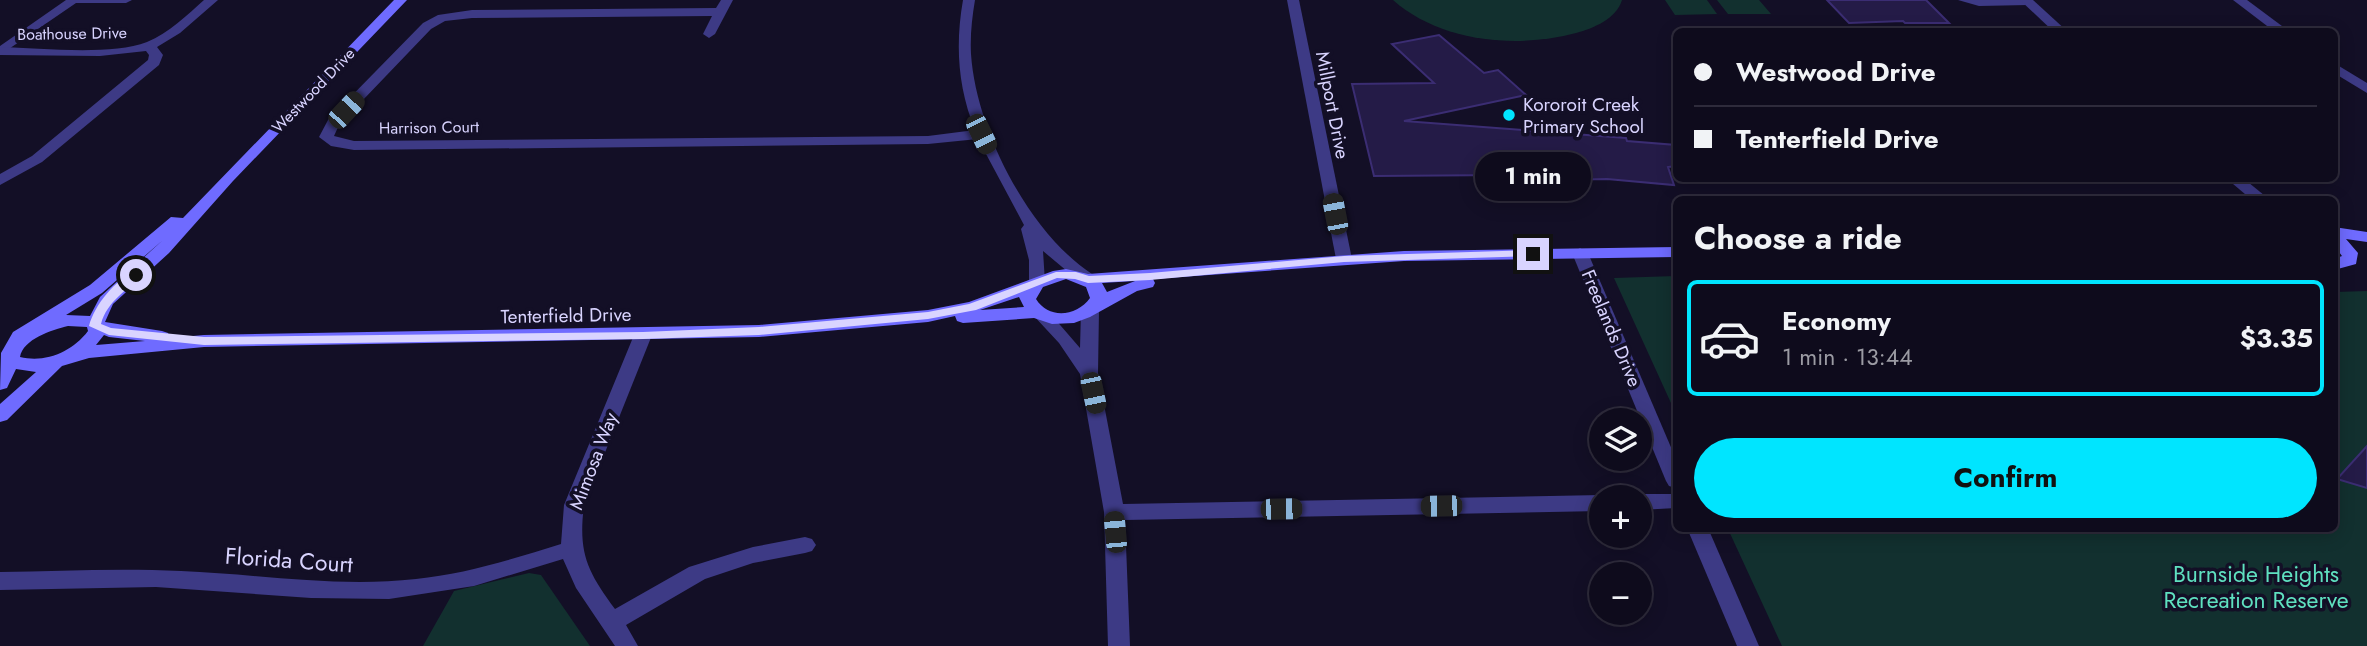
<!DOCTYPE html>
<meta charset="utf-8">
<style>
body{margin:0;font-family:Jost,sans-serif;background:#171425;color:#f1f3f6;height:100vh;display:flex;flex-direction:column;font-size:26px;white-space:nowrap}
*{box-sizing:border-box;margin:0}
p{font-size:23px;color:#9b9ba3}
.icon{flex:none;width:38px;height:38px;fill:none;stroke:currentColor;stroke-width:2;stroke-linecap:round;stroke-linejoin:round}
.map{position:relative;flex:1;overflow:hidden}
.sheet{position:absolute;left:1673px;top:196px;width:665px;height:336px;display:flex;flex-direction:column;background:#0e0b1c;border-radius:10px;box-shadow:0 4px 18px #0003,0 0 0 2px #2e2b3b}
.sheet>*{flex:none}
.guide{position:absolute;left:1673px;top:28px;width:665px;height:154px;border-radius:10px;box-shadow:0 4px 18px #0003,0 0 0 2px #2e2b3b;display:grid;align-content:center;height:154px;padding:0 21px;background:#0e0b1c}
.tools{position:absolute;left:1589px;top:408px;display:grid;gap:14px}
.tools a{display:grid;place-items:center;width:63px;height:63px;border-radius:50%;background:#0e0b1c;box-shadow:0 4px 18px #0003,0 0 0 2px #2e2b3b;font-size:35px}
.end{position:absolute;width:32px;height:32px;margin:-16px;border:9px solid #d9d4ff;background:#111;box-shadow:0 0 0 4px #111}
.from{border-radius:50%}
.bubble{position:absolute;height:49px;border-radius:24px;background:#0e0b1c;box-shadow:0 4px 18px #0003,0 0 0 2px #2e2b3b;font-size:23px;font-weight:700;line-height:49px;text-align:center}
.car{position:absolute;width:21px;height:42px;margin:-21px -10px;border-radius:9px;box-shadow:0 0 5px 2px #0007;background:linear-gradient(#222 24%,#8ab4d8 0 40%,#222 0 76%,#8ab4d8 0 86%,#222 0)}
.guide b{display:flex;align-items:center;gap:24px;height:66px;font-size:26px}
.guide b+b{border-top:2px solid #2e2b3b}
.guide i{width:18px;height:18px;background:#f1f3f6}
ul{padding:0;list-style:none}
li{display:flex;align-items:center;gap:21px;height:116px;margin:0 14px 10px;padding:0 7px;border:4px solid #2e2b3b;border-radius:10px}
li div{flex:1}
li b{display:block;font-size:26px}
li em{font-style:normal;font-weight:700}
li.on{border-color:#00e5ff}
li>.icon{width:63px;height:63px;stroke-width:1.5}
h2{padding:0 21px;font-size:32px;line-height:84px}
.action{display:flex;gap:14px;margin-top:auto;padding:14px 21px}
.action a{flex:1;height:80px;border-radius:42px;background:#00e5ff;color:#111;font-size:28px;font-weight:700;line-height:80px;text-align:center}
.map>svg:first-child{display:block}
.green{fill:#12302f}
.building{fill:#241b47;stroke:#3b2d73;stroke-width:2}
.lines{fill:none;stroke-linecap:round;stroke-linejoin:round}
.lane{fill:#3d3a85;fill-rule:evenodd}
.street{fill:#3d3a85;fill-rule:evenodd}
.secondary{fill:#6f6bff;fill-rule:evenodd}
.route{fill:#d9d4ff}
.poi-dot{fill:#00e5ff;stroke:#130f26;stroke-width:2.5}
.labels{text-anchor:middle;stroke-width:7;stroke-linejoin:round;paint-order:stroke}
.far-street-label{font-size:16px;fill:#d9d4ff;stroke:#130f26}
.poi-label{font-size:19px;fill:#d9d4ff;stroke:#130f26;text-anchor:start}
.street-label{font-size:19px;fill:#d9d4ff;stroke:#130f26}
.near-street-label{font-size:23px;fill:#d9d4ff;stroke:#130f26}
.near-park-label{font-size:23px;fill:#5fe0c0;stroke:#130f26}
</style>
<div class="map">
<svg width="2367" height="646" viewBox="0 0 2367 646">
<rect width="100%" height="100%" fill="#130f26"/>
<!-- green -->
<g class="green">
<path d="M1393,0H1622C1616,19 1594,28 1576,33C1517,49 1440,42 1393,0Z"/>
<polygon points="1665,0 1707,0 1717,14 1675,15"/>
<polygon points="1717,0 1759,0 1771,14 1728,14"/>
<polygon points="1676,276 1676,414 1614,278"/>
<polygon points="2367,291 2367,646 1782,646 1728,529 2334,528 2335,292"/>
<polygon points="529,573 541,575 590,646 423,646 454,591"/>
</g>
<!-- building -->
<g class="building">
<polygon points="1827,0 1926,0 1949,23 1905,23 1903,21 1849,23"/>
<polygon points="1439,35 1484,73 1498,70 1526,95 1404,121 1626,138 1627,141 1676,145 1676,166 1668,167 1674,185 1607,179 1562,180 1561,175 1556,175 1550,163 1500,164 1505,175 1374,176 1352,84 1434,83 1392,44"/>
<polygon points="2367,446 2367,488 2337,479"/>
</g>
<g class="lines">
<!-- lane -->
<g class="lane">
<polygon points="66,0 132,0 126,3 76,3 0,55 0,46"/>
<polygon points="1958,0 2032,0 2034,2 2028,5 1979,6"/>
</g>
<!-- street -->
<g class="street">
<path d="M204,0H218L180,33L157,47L163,55L159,65L42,162L0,185V174L32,156L148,60L149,55L146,51L100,56L0,55V47C41,48 110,56 147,42C169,33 187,15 204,0Z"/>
<path d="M721,0H733L715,34L709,38L703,34L712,16L472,18L445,21L431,29L339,125L334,136L354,141L928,136L975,130C958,87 955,46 963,0H975C972,18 970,36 971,54C976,129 1028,232 1092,274L1094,278L1092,282H1080L1043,251L1045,282L1043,286H1031L1029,282V260L1021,229L1024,225L978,139L928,144L354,150L331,146L319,137L328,120L423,23L438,15L472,10L716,8Z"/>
<polygon points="1287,0 1299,0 1352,259 1344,264 1336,259"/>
<polygon points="2020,0 2033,0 2068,32 2054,32"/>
<polygon points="2233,0 2247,0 2290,32 2275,32"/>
<polygon points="2334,63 2367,83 2367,93 2334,73"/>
<polygon points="2226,178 2243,178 2270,200 2252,200"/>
<polygon points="1580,248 1588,253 1676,459 1676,488 1669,486 1666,481 1572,253"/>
<polygon points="1090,305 1099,310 1098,373 1123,504 1601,495 1606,497 1601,497 1601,511 1125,520 1130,646 1108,646 1104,512 1080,374 1059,343 1033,315 1042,309 1048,311 1080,348 1081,310"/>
<path d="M643,329L652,335L584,505C578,553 587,571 615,609L689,567L753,547L805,537L812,539L816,545L812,551L805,553L753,563L705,579L626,625L638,646H615L576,588L563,559L474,586L389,599L311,598L156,587L0,590V572C60,571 121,568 181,571C259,574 337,588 416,579C465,574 513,559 561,544L564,505L634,335Z"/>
<polygon points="1640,494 1676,494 1676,508 1640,510 1640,497 1633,497"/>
<polygon points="1687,528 1708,528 1759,646 1737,646"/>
</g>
<!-- secondary -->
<g class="secondary">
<path d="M394,0H407L233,181L169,253L113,304L105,322L162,331L168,333L170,338L204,335L759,325L928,310L969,302L1053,271L1066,269L1088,274L1404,251L1676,247V257L1404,261L1153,279L1155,283L1153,287L1137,291L1090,317L1074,323L1052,324L1034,318L963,323L957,321L955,316L928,322L759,337L204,347L89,358L62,366L7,420L0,422V404L36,372L16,369L7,388L0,390L1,353L13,332L90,285L171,217L183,218ZM163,240L100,297L90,316L66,315L102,293ZM1066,279L1086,287L1090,298C1077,316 1049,320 1036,299L1043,287ZM1135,281L1107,292L1102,283ZM1019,297L1024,307L980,310ZM68,326L87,327L88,331C72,352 46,363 20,357C23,339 52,330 68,326ZM104,335L109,337L145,341L96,345Z"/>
<polygon points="2334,227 2367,232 2367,242 2346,239 2358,253 2356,264 2334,270 2334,259 2342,256 2334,245"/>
</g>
</g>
<!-- route -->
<path class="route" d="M1533,250L1537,251V256L1344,262L1150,280L1088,283L1075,279L1057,278L976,310L928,319L759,335L643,339L204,345L109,335L89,326C95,304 115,280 136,271L141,275C127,291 107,301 101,324L111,328L204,337L643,332L759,327L928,312L969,304L1056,272H1076L1089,276L1150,273L1344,256Z"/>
<!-- markers -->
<circle class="poi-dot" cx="1509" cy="115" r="7"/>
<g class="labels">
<!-- far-street labels -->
<g class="far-street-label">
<text transform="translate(72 33) rotate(-1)" y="6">Boathouse Drive</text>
<text transform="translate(313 90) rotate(-46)" y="6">Westwood Drive</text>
<text transform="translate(429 127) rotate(-1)" y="6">Harrison Court</text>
</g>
<!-- poi labels -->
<g class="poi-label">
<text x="1523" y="111">Kororoit Creek<tspan x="1523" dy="22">Primary School</tspan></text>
</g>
<!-- street labels -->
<g class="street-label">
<text transform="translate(1333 105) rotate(79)" y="7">Millport Drive</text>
<text transform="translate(566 315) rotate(-1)" y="7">Tenterfield Drive</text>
<text transform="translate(1612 328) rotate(67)" y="7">Freelands Drive</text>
<text transform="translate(593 461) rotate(-69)" y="7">Mimosa Way</text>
</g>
<!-- near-street labels -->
<g class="near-street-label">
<text transform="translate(289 560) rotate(4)" y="8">Florida Court</text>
</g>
<!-- near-park labels -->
<g class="near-park-label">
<text x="2256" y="582">Burnside Heights<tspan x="2256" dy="26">Recreation Reserve</tspan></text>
</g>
</g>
</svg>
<div class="tools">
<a><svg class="icon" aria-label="layers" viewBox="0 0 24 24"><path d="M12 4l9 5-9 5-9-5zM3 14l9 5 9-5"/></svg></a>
<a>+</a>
<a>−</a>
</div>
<i class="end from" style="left:136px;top:275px"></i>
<i class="end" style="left:1533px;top:254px"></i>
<div class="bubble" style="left:1475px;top:152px;width:116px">1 min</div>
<i class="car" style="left:346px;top:110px;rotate:43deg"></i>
<i class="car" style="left:981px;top:134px;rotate:154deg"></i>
<i class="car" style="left:1335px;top:214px;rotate:349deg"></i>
<i class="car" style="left:1093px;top:393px;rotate:168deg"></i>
<i class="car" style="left:1441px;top:506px;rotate:269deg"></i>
<i class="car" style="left:1281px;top:509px;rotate:89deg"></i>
<i class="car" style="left:1115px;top:532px;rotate:355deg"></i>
<div class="guide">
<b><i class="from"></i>Westwood Drive</b>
<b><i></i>Tenterfield Drive</b>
</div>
<section class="sheet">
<h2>Choose a ride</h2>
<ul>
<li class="on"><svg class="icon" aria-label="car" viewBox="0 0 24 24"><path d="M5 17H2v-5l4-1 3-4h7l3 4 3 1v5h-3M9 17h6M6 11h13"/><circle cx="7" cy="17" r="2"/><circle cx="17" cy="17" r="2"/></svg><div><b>Economy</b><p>1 min · 13:44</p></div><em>$3.35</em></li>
</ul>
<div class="action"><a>Confirm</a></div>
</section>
</div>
